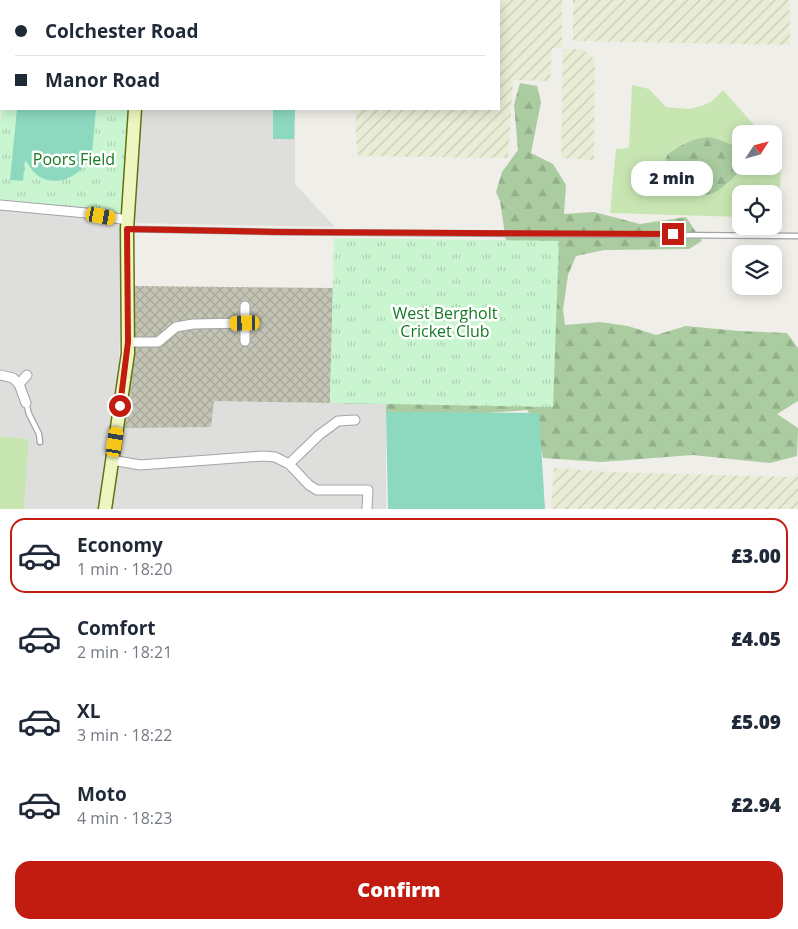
<!DOCTYPE html>
<meta charset="utf-8">
<style>
body{margin:0;font-family:"Open Sans",sans-serif;background:#f2f2f3;color:#1f2937;height:100vh;display:flex;flex-direction:column;font-size:19px;white-space:nowrap}
*{box-sizing:border-box;margin:0}
p{font-size:16px;color:#747a83}
.icon{flex:none;width:28px;height:28px;fill:none;stroke:currentColor;stroke-width:2;stroke-linecap:round;stroke-linejoin:round}
.map{position:relative;height:509px;overflow:hidden}
.panel{display:flex;flex-direction:column;background:#fff;flex:1}
.panel>*{flex:none}
.hud{position:absolute;left:0px;top:0px;width:500px;height:110px;box-shadow:0 2px 12px #0003;display:grid;align-content:center;height:110px;padding:0 15px;background:#fff}
.needle{width:32px;rotate:54deg}
.buttons{position:absolute;left:732px;top:125px;display:grid;gap:10px}
.buttons a{display:grid;place-items:center;width:50px;height:50px;border-radius:10px;background:#fff;box-shadow:0 2px 12px #0003;font-size:25px}
.end{position:absolute;width:22px;height:22px;margin:-11px;border:6px solid #c21b0f;background:#fff;box-shadow:0 0 0 2px #fff}
.from{border-radius:50%}
.bubble{position:absolute;height:35px;border-radius:15px;background:#fff;box-shadow:0 2px 12px #0003;font-size:16px;font-weight:800;line-height:35px;text-align:center}
.car{position:absolute;width:15px;height:30px;margin:-15px -8px;border-radius:6px;box-shadow:0 0 4px 1px #0007;background:linear-gradient(#f5c518 24%,#345 0 40%,#f5c518 0 76%,#345 0 86%,#f5c518 0)}
.hud b{display:flex;align-items:center;gap:18px;height:48px;font-size:19px}
.hud b+b{border-top:1px solid #e0e1e3}
.hud i{width:12px;height:12px;background:#1f2937}
ul{padding:9px 0 0;list-style:none}
li{display:flex;align-items:center;gap:15px;height:75px;margin:0 10px 8px;padding:0 5px;border:2px solid transparent;border-radius:15px}
li div{flex:1}
li b{display:block;font-size:19px}
li em{font-style:normal;font-weight:800}
li.selected{border-color:#c21b0f}
li>.icon{width:45px;height:45px;stroke-width:1.5}
.primary-button{display:flex;gap:10px;margin-top:auto;padding:10px 15px}
.primary-button a{flex:1;height:58px;border-radius:15px;background:#c21b0f;color:#fff;font-size:20px;font-weight:800;line-height:58px;text-align:center}
.map>svg:first-child{display:block}
.residential{fill:#dededd}
.construction{fill:url(#construction-cross-hatch)}
.farmland{fill:url(#farmland-furrows)}
.grass{fill:#c8e6b2}
.forest{fill:url(#forest-firs)}
.park{fill:url(#park-tufts)}
.pitch{fill:#8cd9c0}
.lines{fill:none;stroke-linecap:round;stroke-linejoin:round}
.service-casing{stroke:#a4a4a4;stroke-width:7}
.minor-casing{stroke:#a4a4a4;stroke-width:11}
.secondary-casing{stroke:#60710d;stroke-width:15}
.service{stroke:#fff;stroke-width:4.5}
.minor{stroke:#fff;stroke-width:9}
.secondary{stroke:#eff5c0;stroke-width:12}
.route{stroke:#c21b0f;stroke-width:6}
.labels{text-anchor:middle;stroke-width:5;stroke-linejoin:round;paint-order:stroke}
.park-label{font-size:16px;fill:#147923;stroke:#fff}
</style>
<div class="map">
<svg width="798" height="509" viewBox="0 0 798 509">
<defs>
<pattern id="construction-cross-hatch" width="8" height="8" patternUnits="userSpaceOnUse" patternTransform="scale(1.25)"><rect width="8" height="8" fill="#c3c4b4"/><path d="M0 0l8 8M0 8l8-8" fill="none" stroke="#a7a89a"/></pattern>
<pattern id="farmland-furrows" width="10" height="10" patternUnits="userSpaceOnUse" patternTransform="scale(1.25)"><rect width="10" height="10" fill="#eaedd5"/><path d="M-1 1l2-2M0 10L10 0M9 11l2-2" fill="none" stroke="#c8cbb7"/></pattern>
<pattern id="forest-firs" width="22" height="20" patternUnits="userSpaceOnUse" patternTransform="scale(1.25)"><rect width="22" height="20" fill="#aacca0"/><path d="M5 1l3.5 6h-7zM16 11l3.5 6h-7z" fill="#92af8a"/></pattern>
<pattern id="park-tufts" width="24" height="20" patternUnits="userSpaceOnUse" patternTransform="scale(1.25)"><rect width="24" height="20" fill="#c9f6d0"/><path d="M3 7l-1-3M5 7V3M7 7l1-3M15 17l-1-3M17 17v-4M19 17l1-3" fill="none" stroke="#acd3b2"/></pattern>
</defs>
<rect width="100%" height="100%" fill="#f0eee8"/>
<!-- residential -->
<g class="residential">
<polygon points="143,109 295,109 295,184 335,227 134,223"/>
<polygon points="0,202 123,216 119,369 112,426 211,427 214,401 386,404 386,509 24,509 29,439 0,436"/>
</g>
<!-- construction -->
<polygon class="construction" points="135,286 333,288 330,403 214,401 211,427 123,428 133,345"/>
<!-- farmland -->
<g class="farmland">
<polygon points="358,0 562,0 562,48 552,48 550,81 513,80 508,158 358,156 356,141 356,109 499,109 499,1 358,1"/>
<polygon points="573,0 789,0 790,45 573,41"/>
<polygon points="563,49 582,49 595,59 594,160 561,158"/>
<polygon points="554,468 609,472 792,477 798,474 798,509 551,509"/>
</g>
<!-- grass -->
<g class="grass">
<polygon points="0,0 7,0 6,1 1,1 1,78 0,78"/>
<polygon points="632,85 649,89 666,107 689,109 701,106 711,102 723,90 762,134 741,134 741,155 740,151 723,141 710,137 686,143 667,155 725,186 740,172 743,166 774,166 774,147 781,155 779,218 774,218 774,194 741,194 741,217 610,213 616,149 629,148"/>
<polygon points="0,436 29,439 24,509 0,509"/>
</g>
<!-- forest -->
<g class="forest">
<polygon points="520,83 537,86 541,102 531,153 553,164 566,185 564,214 594,212 640,224 686,217 702,241 689,249 604,250 576,256 568,275 563,310 565,325 600,322 628,326 656,335 686,326 739,331 787,333 798,348 798,401 777,414 798,428 797,456 770,463 693,455 601,462 543,458 535,421 527,410 460,415 386,412 386,404 343,404 357,363 506,241 500,201 496,192 502,172 518,150 514,105"/>
<path d="M710,137C718,139 737,145 740,153C742,157 741,162 741,166H743V167C737,175 722,190 713,193C694,201 672,185 666,167C665,163 666,159 667,155C680,145 693,138 710,137Z"/>
</g>
<!-- park -->
<g class="park">
<polygon points="7,0 120,0 133,1 6,1"/>
<polygon points="2,109 130,109 123,216 0,202 0,122"/>
<polygon points="334,238 559,241 553,407 330,403"/>
</g>
<!-- pitch -->
<g class="pitch">
<path d="M17,109H96L92,154C84,174 57,190 37,175C32,171 29,165 25,160L23,181L10,180Z"/>
<polygon points="273,109 295,109 294,139 273,139"/>
<polygon points="386,412 539,413 545,509 388,509"/>
</g>
<g class="lines">
<defs>
<g id="service">
<polyline points="129,229 276,232 798,236"/>
<polyline points="26,403 29,414 39,434 40,442"/>
</g>
<g id="minor">
<polyline points="0,205 86,213 127,220"/>
<polyline points="245,323 245,341"/>
<polyline points="128,342 158,342 176,327 193,324 245,323 245,306"/>
<polyline points="0,375 13,378 19,384 26,403"/>
<polyline points="19,384 27,375"/>
<polyline points="112,460 140,465 263,456 275,457 289,464 309,485 317,490 368,490 367,509"/>
<polyline points="289,464 319,435 338,421 355,420"/>
</g>
<g id="secondary">
<polyline points="142,1 142,0"/>
<polyline points="105,509 128,353 127,229 135,109"/>
</g>
</defs>
<!-- service casing -->
<use href="#service" class="service-casing"/>
<!-- minor casing -->
<use href="#minor" class="minor-casing"/>
<!-- secondary casing -->
<use href="#secondary" class="secondary-casing"/>
<!-- service -->
<use href="#service" class="service"/>
<!-- minor -->
<use href="#minor" class="minor"/>
<!-- secondary -->
<use href="#secondary" class="secondary"/>
</g>
<g class="lines">
<!-- route -->
<polyline class="route" points="120,406 128,342 127,229 276,232 673,234"/>
</g>
<g class="labels">
<!-- park labels -->
<g class="park-label">
<text x="74" y="165">Poors Field</text>
<text x="445" y="319">West Bergholt<tspan x="445" dy="18">Cricket Club</tspan></text>
</g>
</g>
</svg>
<div class="buttons">
<a><svg class="needle" viewBox="-14 -14 28 28"><path d="M0-13l5 13h-10z" fill="#e53935"/><path d="M0 13l5-13h-10z" fill="#747a83"/></svg></a>
<a><svg class="icon" aria-label="locate" viewBox="0 0 24 24"><circle cx="12" cy="12" r="6"/><path d="M12 2v4M12 18v4M2 12h4M18 12h4"/></svg></a>
<a><svg class="icon" aria-label="layers" viewBox="0 0 24 24"><path d="M12 4l9 5-9 5-9-5zM3 14l9 5 9-5"/></svg></a>
</div>
<i class="end from" style="left:120px;top:406px"></i>
<i class="end" style="left:673px;top:234px"></i>
<div class="bubble" style="left:631px;top:161px;width:82px">2 min</div>
<i class="car" style="left:101px;top:216px;rotate:100deg"></i>
<i class="car" style="left:245px;top:323px;rotate:269deg"></i>
<i class="car" style="left:115px;top:442px;rotate:9deg"></i>
<div class="hud">
<b><i class="from"></i>Colchester Road</b>
<b><i></i>Manor Road</b>
</div>
</div>
<section class="panel">
<ul>
<li class="selected"><svg class="icon" aria-label="car" viewBox="0 0 24 24"><path d="M5 17H2v-5l4-1 3-4h7l3 4 3 1v5h-3M9 17h6M6 11h13"/><circle cx="7" cy="17" r="2"/><circle cx="17" cy="17" r="2"/></svg><div><b>Economy</b><p>1 min · 18:20</p></div><em>£3.00</em></li>
<li><svg class="icon" aria-label="car" viewBox="0 0 24 24"><path d="M5 17H2v-5l4-1 3-4h7l3 4 3 1v5h-3M9 17h6M6 11h13"/><circle cx="7" cy="17" r="2"/><circle cx="17" cy="17" r="2"/></svg><div><b>Comfort</b><p>2 min · 18:21</p></div><em>£4.05</em></li>
<li><svg class="icon" aria-label="car" viewBox="0 0 24 24"><path d="M5 17H2v-5l4-1 3-4h7l3 4 3 1v5h-3M9 17h6M6 11h13"/><circle cx="7" cy="17" r="2"/><circle cx="17" cy="17" r="2"/></svg><div><b>XL</b><p>3 min · 18:22</p></div><em>£5.09</em></li>
<li><svg class="icon" aria-label="car" viewBox="0 0 24 24"><path d="M5 17H2v-5l4-1 3-4h7l3 4 3 1v5h-3M9 17h6M6 11h13"/><circle cx="7" cy="17" r="2"/><circle cx="17" cy="17" r="2"/></svg><div><b>Moto</b><p>4 min · 18:23</p></div><em>£2.94</em></li>
</ul>
<div class="primary-button"><a>Confirm</a></div>
</section>
